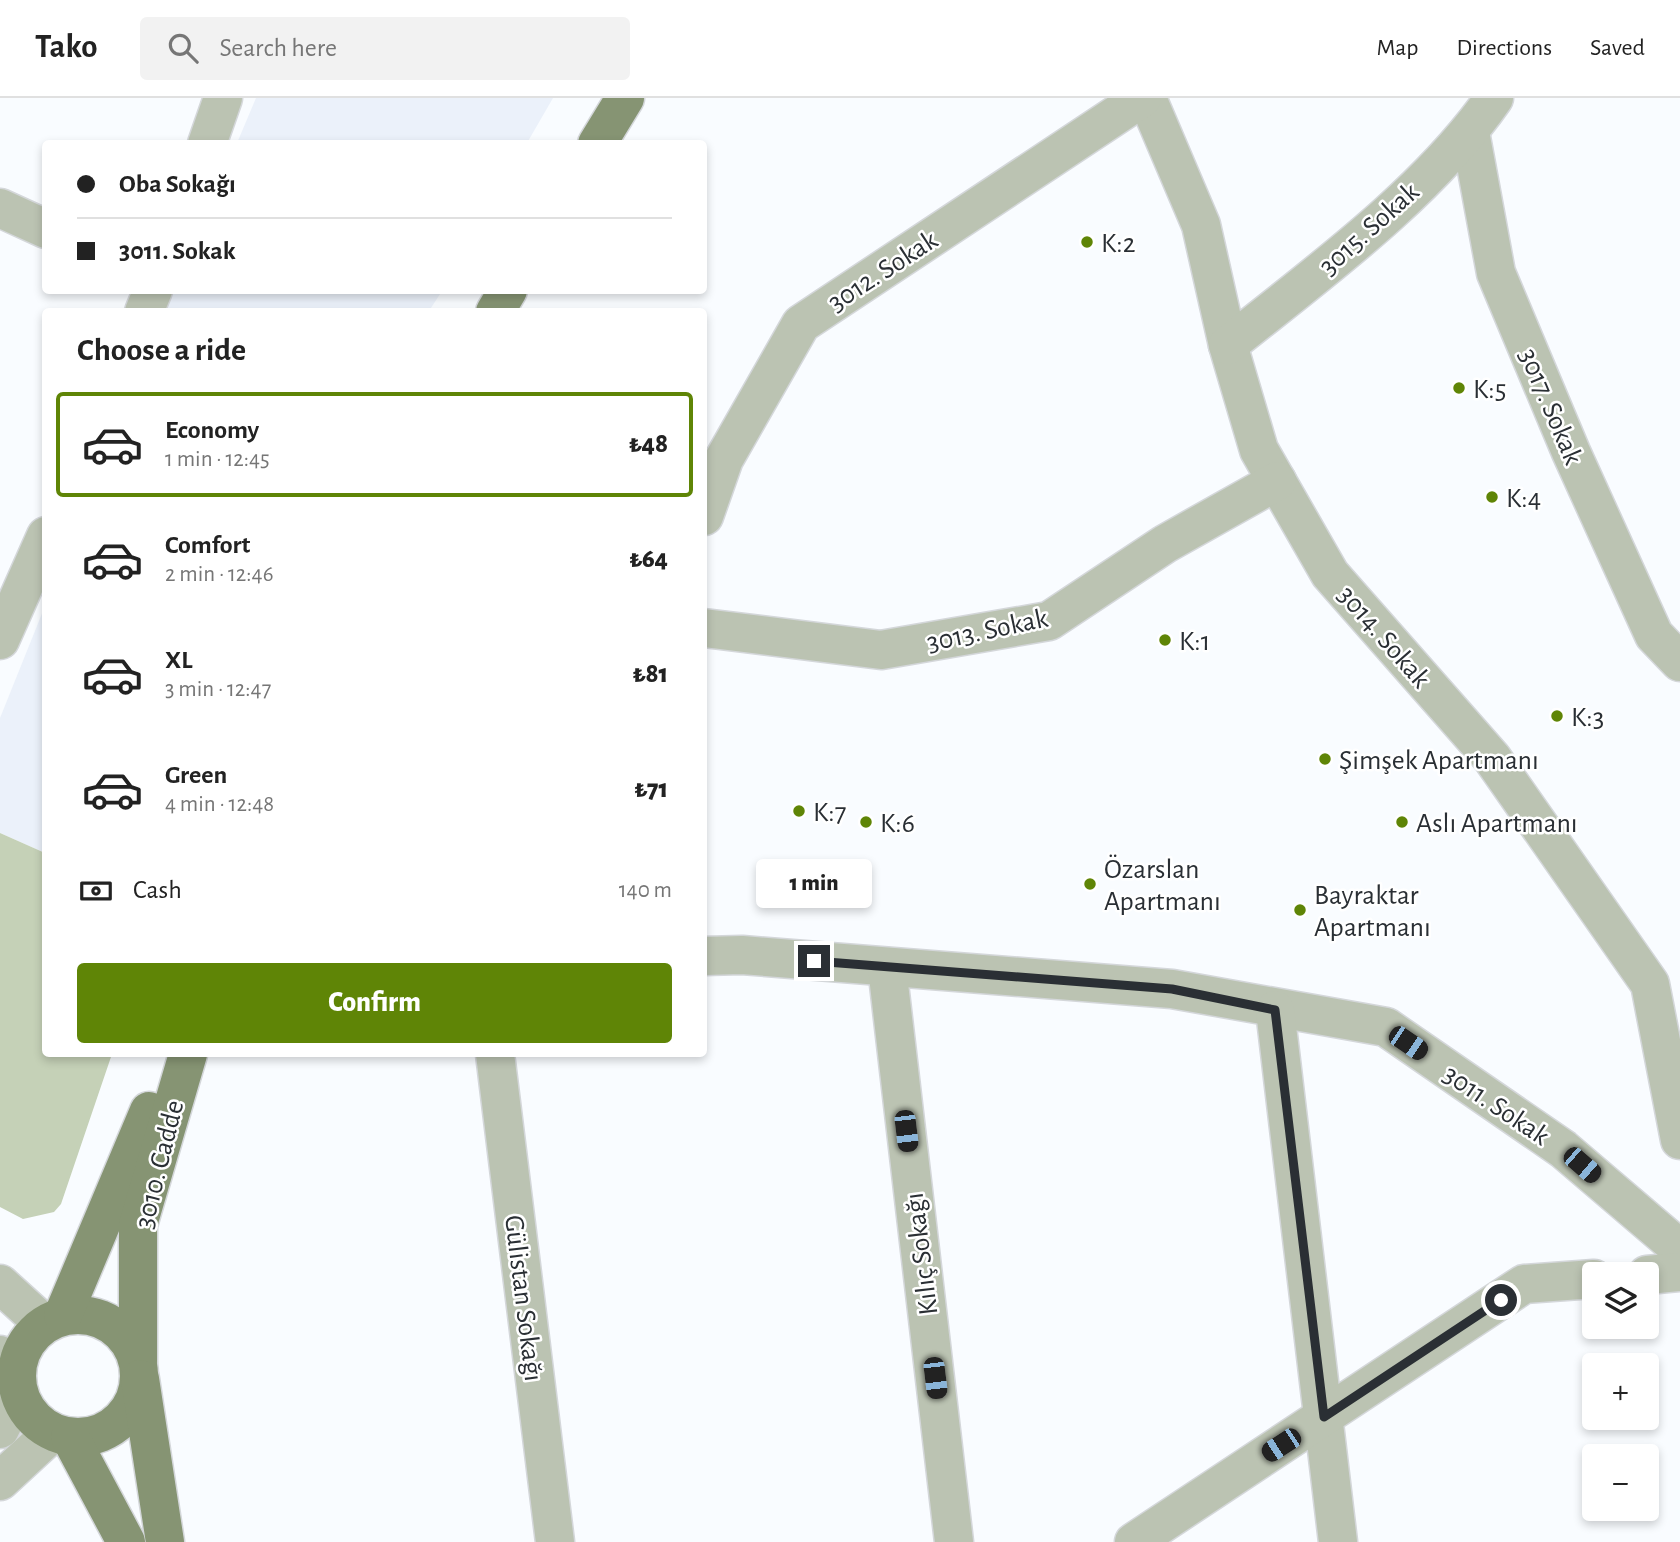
<!DOCTYPE html>
<meta charset="utf-8">
<style>
body{margin:0;font-family:"Alegreya Sans",sans-serif;background:#f2f2f2;color:#222;height:100vh;display:flex;flex-direction:column;font-size:26px;white-space:nowrap}
*{box-sizing:border-box;margin:0}
p{font-size:23px;color:#767676}
.icon{flex:none;width:38px;height:38px;fill:none;stroke:currentColor;stroke-width:2;stroke-linecap:round;stroke-linejoin:round}
.map{position:relative;flex:1;overflow:hidden}
.sheet{position:absolute;left:42px;top:210px;width:665px;height:749px;display:flex;flex-direction:column;background:#fff;border-radius:7px;box-shadow:0 4px 10px #0003}
.sheet>*{flex:none}
.hud{position:absolute;left:42px;top:42px;width:665px;height:154px;border-radius:7px;box-shadow:0 4px 10px #0003;display:grid;align-content:center;height:154px;padding:0 35px;background:#fff}
.tools{position:absolute;left:1582px;top:1164px;display:grid;gap:14px}
.tools a{display:grid;place-items:center;width:77px;height:77px;border-radius:7px;background:#fff;box-shadow:0 4px 10px #0003;font-size:35px}
.end{position:absolute;width:32px;height:32px;margin:-16px;border:9px solid #2a2f34;background:#fff;box-shadow:0 0 0 4px #fff}
.from{border-radius:50%}
.bubble{position:absolute;height:49px;border-radius:7px;background:#fff;box-shadow:0 4px 10px #0003;font-size:23px;font-weight:800;line-height:49px;text-align:center}
.car{position:absolute;width:21px;height:42px;margin:-21px -10px;border-radius:9px;box-shadow:0 0 5px 2px #0007;background:linear-gradient(#222 24%,#8ab4d8 0 40%,#222 0 76%,#8ab4d8 0 86%,#222 0)}
.hud b{display:flex;align-items:center;gap:24px;height:66px;font-size:26px}
.hud b+b{border-top:2px solid #e0e0e0}
.hud i{width:18px;height:18px;background:#222}
ul{padding:0;list-style:none}
li{display:flex;align-items:center;gap:21px;height:105px;margin:0 14px 10px;padding:0 21px;border:4px solid transparent;border-radius:7px}
li div{flex:1}
li b{display:block;font-size:26px}
li em{font-style:normal;font-weight:800}
li.on{border-color:#5f8506}
li>.icon{width:63px;height:63px;stroke-width:1.5}
h2{padding:0 35px;font-size:32px;line-height:84px}
.pay{display:flex;align-items:center;gap:18px;height:77px;padding:0 35px;font-size:26px}
.pay p{margin-inline-start:auto}
.cta{display:flex;gap:14px;margin-top:auto;padding:14px 35px}
.cta a{flex:1;height:80px;border-radius:7px;background:#5f8506;color:#fff;font-size:28px;font-weight:800;line-height:80px;text-align:center}
header{display:flex;align-items:center;gap:42px;box-sizing:border-box;height:98px;padding:0 35px;background:#fff;border-bottom:2px solid #e0e0e0}
header strong{font-size:33px}
nav{display:flex;gap:38px;margin-inline-start:auto;font-size:24px}
.search{width:490px;height:63px;background:#f2f2f2;display:flex;align-items:center;gap:18px;box-sizing:border-box;padding:0 24px;border-radius:7px;color:#767676;font-size:26px}
.map>svg:first-child{display:block}
.built{fill:#ebf1fa}
.green{fill:#c5d1b7}
.lines{fill:none;stroke-linecap:round;stroke-linejoin:round}
.minor-casing{stroke:#d4d7da;stroke-width:41}
.major-casing{stroke:#d4d7da;stroke-width:41}
.minor{stroke:#bbc3b2;stroke-width:38}
.major{stroke:#869473;stroke-width:38}
.route{stroke:#2a2f34;stroke-width:9}
.poi-dot{fill:#5f8506;stroke:#fff;stroke-width:2.5}
.labels{text-anchor:middle;stroke-width:5;stroke-linejoin:round;paint-order:stroke}
.street-label{font-size:28px;fill:#2a2f34;stroke:#fff}
.poi-label{font-size:28px;fill:#2a2f34;stroke:#fff;text-anchor:start}
</style>
<header>
<strong>Tako</strong>
<div class="search"><svg class="icon" aria-label="search" viewBox="0 0 24 24"><circle cx="10" cy="10" r="6"/><path d="M15 15l6 6"/></svg>Search here</div>
<nav><a>Map</a><a>Directions</a><a>Saved</a></nav>
</header>
<div class="map">
<svg width="1680" height="1444" viewBox="0 0 1680 1444">
<rect width="100%" height="100%" fill="#f9fcff"/>
<!-- built -->
<g class="built">
<polygon points="256,0 553,0 527,45 237,45"/>
<polygon points="174,193 174,192 442,193 429,213 166,213"/>
<polygon points="45,508 45,755 0,735 0,620"/>
</g>
<!-- green -->
<polygon class="green" points="0,735 45,755 46,956 112,956 61,1106 54,1114 23,1121 0,1109"/>
<g class="lines">
<defs>
<g id="minor">
<polyline points="1147,0 1201,127 1228,247 1259,352 1330,476 1492,660 1650,886 1680,1042"/>
<polyline points="1470,34 1496,175 1571,354 1654,537 1680,564"/>
<polyline points="207,46 223,0"/>
<polyline points="0,110 46,131"/>
<polyline points="144,214 153,192"/>
<path d="M1228,247C1318,175 1428,95 1494,0"/>
<polyline points="704,418 724,361 801,226 1142,0"/>
<polyline points="704,530 881,552 1049,523 1165,446 1277,383"/>
<polyline points="0,542 46,438"/>
<polyline points="704,858 742,857 1172,891 1386,929 1563,1051 1680,1151"/>
<polyline points="887,869 954,1444"/>
<polyline points="1275,912 1338,1444"/>
<polyline points="495,956 555,1444"/>
<polyline points="1647,1177 1680,1174"/>
<polyline points="0,1186 44,1226"/>
<polyline points="0,1257 15,1278"/>
<polyline points="0,1331 18,1295"/>
<polyline points="0,1383 53,1334"/>
<polyline points="1134,1444 1524,1186 1594,1181"/>
</g>
<g id="major">
<polyline points="597,46 625,0"/>
<polyline points="495,214 508,192"/>
<circle cx="78" cy="1278" r="61"/>
<polyline points="63,1217 149,1013"/>
<polyline points="138,1263 138,1127 188,956"/>
<polyline points="140,1281 165,1444"/>
<polyline points="70,1339 126,1444"/>
</g>
</defs>
<!-- minor casing -->
<use href="#minor" class="minor-casing"/>
<!-- major casing -->
<use href="#major" class="major-casing"/>
<!-- minor -->
<use href="#minor" class="minor"/>
<!-- major -->
<use href="#major" class="major"/>
</g>
<g class="lines">
<!-- route -->
<polyline class="route" points="814,863 1172,891 1275,912 1324,1319 1501,1202"/>
</g>
<!-- markers -->
<g class="poi-dot">
<circle cx="1087" cy="144" r="7"/>
<circle cx="1459" cy="290" r="7"/>
<circle cx="1492" cy="399" r="7"/>
<circle cx="1165" cy="542" r="7"/>
<circle cx="1557" cy="618" r="7"/>
<circle cx="1325" cy="661" r="7"/>
<circle cx="799" cy="713" r="7"/>
<circle cx="866" cy="724" r="7"/>
<circle cx="1402" cy="724" r="7"/>
<circle cx="1090" cy="786" r="7"/>
<circle cx="1300" cy="812" r="7"/>
</g>
<g class="labels">
<!-- street labels -->
<g class="street-label">
<text transform="translate(1368 130) rotate(-42)" y="10">3015. Sokak</text>
<text transform="translate(882 172) rotate(-33)" y="10">3012. Sokak</text>
<text transform="translate(1552 308) rotate(67)" y="10">3017. Sokak</text>
<text transform="translate(987 531) rotate(-12)" y="10">3013. Sokak</text>
<text transform="translate(1385 538) rotate(49)" y="10">3014. Sokak</text>
<text transform="translate(1497 1006) rotate(34)" y="10">3011. Sokak</text>
<text transform="translate(158 1066) rotate(-76)" y="10">3010. Cadde</text>
<text transform="translate(920 1156) rotate(-97)" y="10">Kılıç Sokağı</text>
<text transform="translate(525 1200) rotate(83)" y="10">Gülistan Sokağı</text>
</g>
<!-- poi labels -->
<g class="poi-label">
<text x="1101" y="154">K:2</text>
<text x="1473" y="300">K:5</text>
<text x="1506" y="409">K:4</text>
<text x="1179" y="552">K:1</text>
<text x="1571" y="628">K:3</text>
<text x="1339" y="671">Şimşek Apartmanı</text>
<text x="813" y="723">K:7</text>
<text x="880" y="734">K:6</text>
<text x="1416" y="734">Aslı Apartmanı</text>
<text x="1104" y="780">Özarslan<tspan x="1104" dy="32">Apartmanı</tspan></text>
<text x="1314" y="806">Bayraktar<tspan x="1314" dy="32">Apartmanı</tspan></text>
</g>
</g>
</svg>
<div class="tools">
<a><svg class="icon" aria-label="layers" viewBox="0 0 24 24"><path d="M12 4l9 5-9 5-9-5zM3 14l9 5 9-5"/></svg></a>
<a>+</a>
<a>−</a>
</div>
<i class="end from" style="left:1501px;top:1202px"></i>
<i class="end" style="left:814px;top:863px"></i>
<div class="bubble" style="left:756px;top:761px;width:116px">1 min</div>
<i class="car" style="left:1408px;top:945px;rotate:124deg"></i>
<i class="car" style="left:906px;top:1033px;rotate:173deg"></i>
<i class="car" style="left:1582px;top:1067px;rotate:131deg"></i>
<i class="car" style="left:935px;top:1280px;rotate:173deg"></i>
<i class="car" style="left:1281px;top:1347px;rotate:237deg"></i>
<div class="hud">
<b><i class="from"></i>Oba Sokağı</b>
<b><i></i>3011. Sokak</b>
</div>
<section class="sheet">
<h2>Choose a ride</h2>
<ul>
<li class="on"><svg class="icon" aria-label="car" viewBox="0 0 24 24"><path d="M5 17H2v-5l4-1 3-4h7l3 4 3 1v5h-3M9 17h6M6 11h13"/><circle cx="7" cy="17" r="2"/><circle cx="17" cy="17" r="2"/></svg><div><b>Economy</b><p>1 min · 12:45</p></div><em>₺48</em></li>
<li><svg class="icon" aria-label="car" viewBox="0 0 24 24"><path d="M5 17H2v-5l4-1 3-4h7l3 4 3 1v5h-3M9 17h6M6 11h13"/><circle cx="7" cy="17" r="2"/><circle cx="17" cy="17" r="2"/></svg><div><b>Comfort</b><p>2 min · 12:46</p></div><em>₺64</em></li>
<li><svg class="icon" aria-label="car" viewBox="0 0 24 24"><path d="M5 17H2v-5l4-1 3-4h7l3 4 3 1v5h-3M9 17h6M6 11h13"/><circle cx="7" cy="17" r="2"/><circle cx="17" cy="17" r="2"/></svg><div><b>XL</b><p>3 min · 12:47</p></div><em>₺81</em></li>
<li><svg class="icon" aria-label="car" viewBox="0 0 24 24"><path d="M5 17H2v-5l4-1 3-4h7l3 4 3 1v5h-3M9 17h6M6 11h13"/><circle cx="7" cy="17" r="2"/><circle cx="17" cy="17" r="2"/></svg><div><b>Green</b><p>4 min · 12:48</p></div><em>₺71</em></li>
</ul>
<div class="pay"><svg class="icon" aria-label="cash" viewBox="0 0 24 24"><path d="M3 7h18v10H3z"/><circle cx="12" cy="12" r="2"/></svg>Cash<p>140 m</p></div>
<div class="cta"><a>Confirm</a></div>
</section>
</div>
